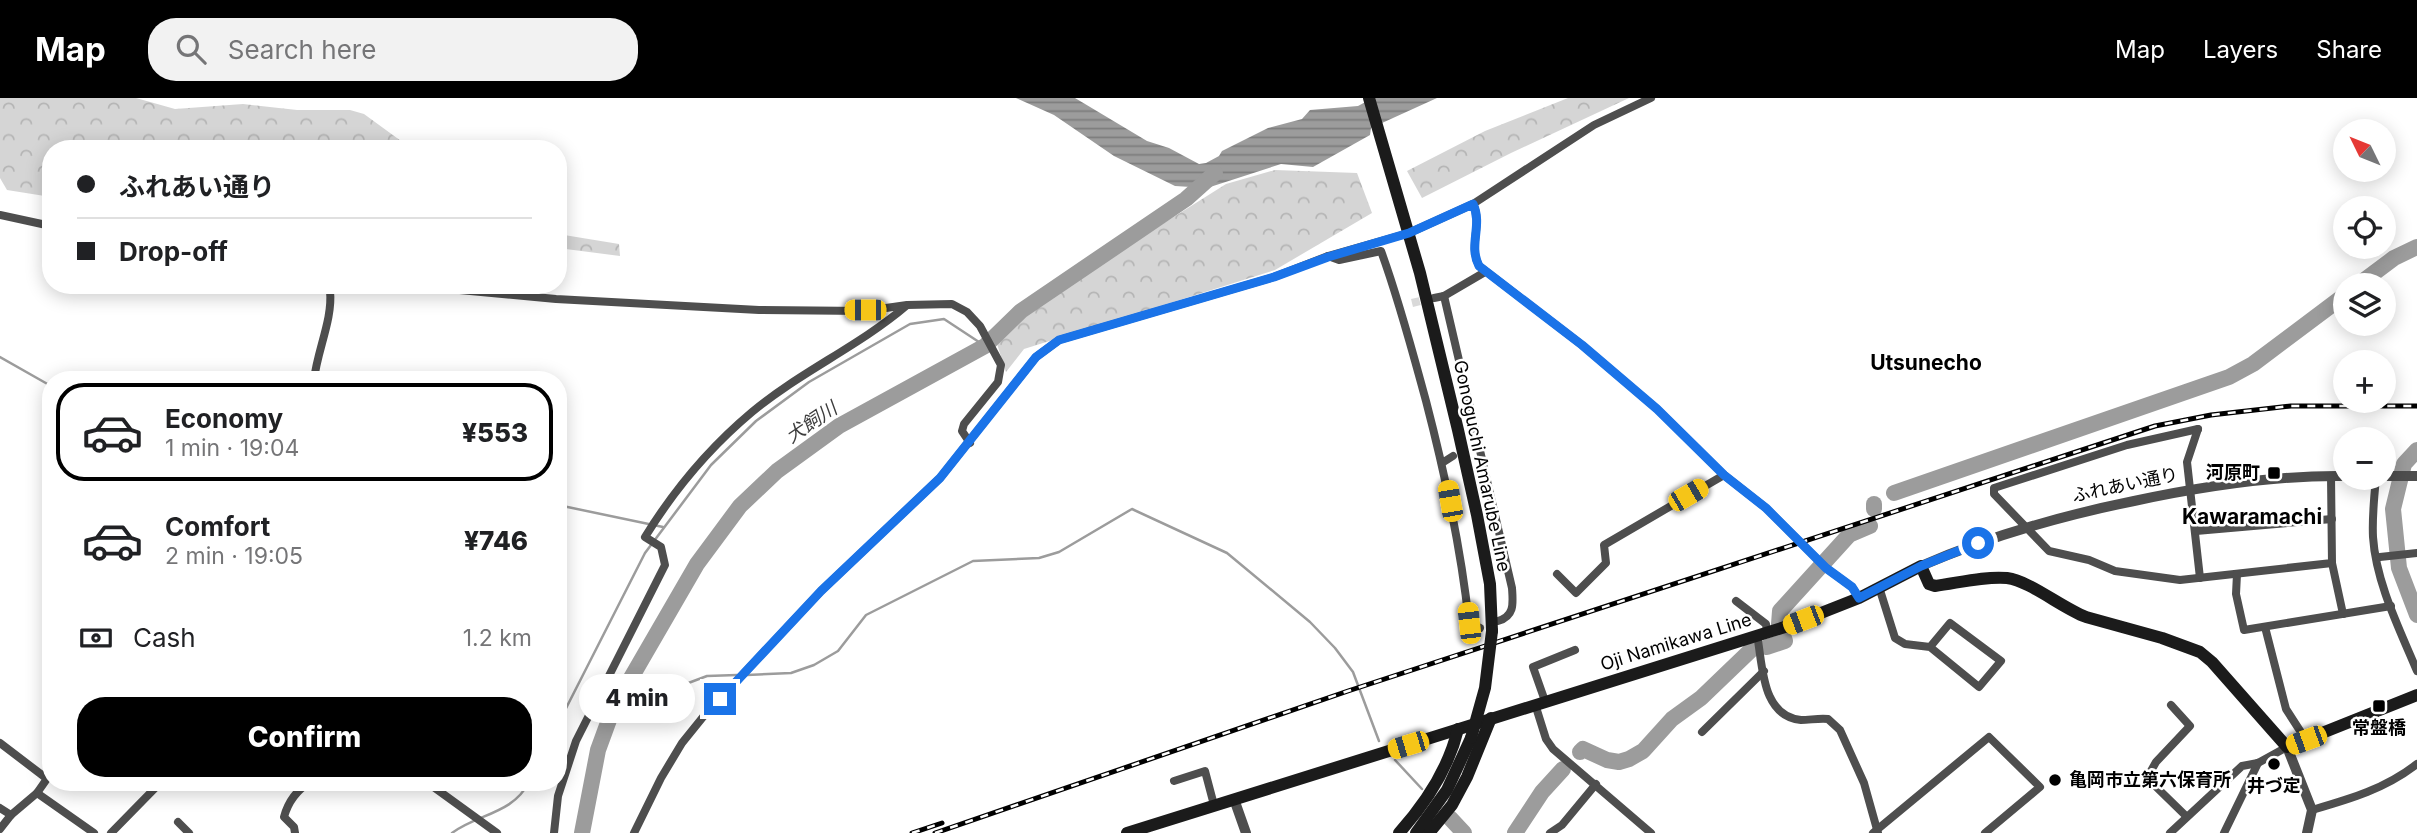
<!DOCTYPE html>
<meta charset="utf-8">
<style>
body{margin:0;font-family:Inter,"Noto Sans JP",sans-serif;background:#f2f2f2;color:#202124;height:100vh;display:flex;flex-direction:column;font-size:26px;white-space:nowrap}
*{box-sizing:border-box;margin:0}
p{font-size:23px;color:#757577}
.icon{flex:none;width:38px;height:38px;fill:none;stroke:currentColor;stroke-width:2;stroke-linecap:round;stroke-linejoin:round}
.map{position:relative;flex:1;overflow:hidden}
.sheet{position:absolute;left:42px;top:273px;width:525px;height:420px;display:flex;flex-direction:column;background:#fff;border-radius:28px;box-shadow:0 4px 18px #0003}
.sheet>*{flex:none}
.hud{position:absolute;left:42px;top:42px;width:525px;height:154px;border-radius:28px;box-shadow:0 4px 18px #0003;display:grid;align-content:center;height:154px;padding:0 35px;background:#fff}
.needle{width:46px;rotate:313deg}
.buttons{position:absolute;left:2333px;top:21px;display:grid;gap:14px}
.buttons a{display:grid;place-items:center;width:63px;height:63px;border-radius:50%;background:#fff;box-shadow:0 4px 18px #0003;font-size:35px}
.end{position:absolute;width:32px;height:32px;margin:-16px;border:9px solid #1a73e8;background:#fff;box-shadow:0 0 0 4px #fff}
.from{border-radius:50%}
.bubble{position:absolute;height:49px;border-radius:24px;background:#fff;box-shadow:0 4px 18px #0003;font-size:23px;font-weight:800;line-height:49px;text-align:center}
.car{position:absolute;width:21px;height:42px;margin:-21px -10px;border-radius:9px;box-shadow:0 0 5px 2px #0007;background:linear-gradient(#f5c518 24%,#345 0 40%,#f5c518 0 76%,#345 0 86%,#f5c518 0)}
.hud b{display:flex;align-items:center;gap:24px;height:66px;font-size:26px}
.hud b+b{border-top:2px solid #e0e0e0}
.hud i{width:18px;height:18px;background:#202124}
ul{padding:12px 0 0;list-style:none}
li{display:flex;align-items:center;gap:21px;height:98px;margin:0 14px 10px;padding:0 21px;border:4px solid transparent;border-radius:28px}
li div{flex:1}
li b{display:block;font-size:26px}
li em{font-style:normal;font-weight:800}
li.current{border-color:#000}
li>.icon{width:63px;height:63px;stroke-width:1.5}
.pay{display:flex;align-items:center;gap:18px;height:77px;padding:0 35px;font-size:26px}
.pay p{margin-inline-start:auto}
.button{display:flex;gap:14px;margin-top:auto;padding:14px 35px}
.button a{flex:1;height:80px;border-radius:28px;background:#000;color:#fff;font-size:28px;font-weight:800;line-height:80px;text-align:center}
header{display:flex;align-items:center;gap:42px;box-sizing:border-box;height:98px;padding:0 35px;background:#000;color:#fff}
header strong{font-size:33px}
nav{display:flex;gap:38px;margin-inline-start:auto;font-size:24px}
.search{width:490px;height:63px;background:#f2f2f2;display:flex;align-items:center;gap:18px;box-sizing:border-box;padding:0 24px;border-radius:28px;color:#757577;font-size:26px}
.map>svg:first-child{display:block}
.forest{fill:url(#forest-crowns)}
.water{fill:url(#water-rules)}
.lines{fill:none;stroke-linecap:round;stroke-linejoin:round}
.stream{stroke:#9c9c9c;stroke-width:2.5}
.river{stroke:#9c9c9c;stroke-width:16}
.minor-tunnel{stroke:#d9d9d9;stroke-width:8;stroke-dasharray:8 4;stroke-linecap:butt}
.minor{stroke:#4e4e4e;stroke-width:8}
.tertiary{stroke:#4e4e4e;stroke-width:10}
.secondary{stroke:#1b1b1b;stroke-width:12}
.rail-casing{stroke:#000;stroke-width:5}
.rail{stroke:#fff;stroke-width:2.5;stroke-dasharray:8;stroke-linecap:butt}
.secondary-bridge{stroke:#1b1b1b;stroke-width:12}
.route{stroke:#1a73e8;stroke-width:9}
.poi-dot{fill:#000;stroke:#fff;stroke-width:2.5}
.labels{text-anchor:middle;stroke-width:5;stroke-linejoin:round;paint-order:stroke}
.street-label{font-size:18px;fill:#000;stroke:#fff}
.poi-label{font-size:18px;font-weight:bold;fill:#000;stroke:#fff}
.water-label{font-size:19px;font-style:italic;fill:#3d3d3d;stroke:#fff}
.quarter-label{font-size:21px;font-weight:bold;fill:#000;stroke:#fff}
</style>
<header>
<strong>Map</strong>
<div class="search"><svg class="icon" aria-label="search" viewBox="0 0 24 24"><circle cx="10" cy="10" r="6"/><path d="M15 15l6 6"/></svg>Search here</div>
<nav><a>Map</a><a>Layers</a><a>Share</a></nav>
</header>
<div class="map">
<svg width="2417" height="735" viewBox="0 0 2417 735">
<defs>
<pattern id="forest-crowns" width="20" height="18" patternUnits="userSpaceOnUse" patternTransform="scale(1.75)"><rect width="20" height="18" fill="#d5d5d5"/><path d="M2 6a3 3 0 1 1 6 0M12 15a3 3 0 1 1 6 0" fill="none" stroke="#b5b5b5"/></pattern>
<pattern id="water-rules" width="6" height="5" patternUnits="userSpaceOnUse" patternTransform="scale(1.75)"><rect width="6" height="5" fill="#9c9c9c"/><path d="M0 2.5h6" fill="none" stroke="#7d7d7d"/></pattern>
</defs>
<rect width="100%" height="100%" fill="#fff"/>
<!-- forest -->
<g class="forest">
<polygon points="0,0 136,0 175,11 243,6 297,12 350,12 364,16 412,51 51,51 51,99 7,92 0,80"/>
<polygon points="1568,0 1629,0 1511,55 1422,100 1407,73 1485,33"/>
<polygon points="1275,72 1357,75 1372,115 1275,172 1024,251 1006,274 997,246 1013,225 1107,161 1226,86"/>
<polygon points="558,136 619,146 620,158 558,150"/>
</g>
<!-- water -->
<polygon class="water" points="1016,0 1075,0 1147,43 1169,50 1199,66 1206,65 1219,58 1222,53 1268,30 1302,21 1310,12 1358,8 1373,0 1437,0 1371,30 1370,37 1313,69 1281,66 1207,90 1175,88 1114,58 1054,17"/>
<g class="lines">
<!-- stream -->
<g class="stream">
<polyline points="0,259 51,288"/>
<polyline points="558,407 663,429"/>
<polyline points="747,577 791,575 814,567 838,553 866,517 973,463 1039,460 1059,454 1132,411 1227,455 1310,524 1335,550 1353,574 1379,643"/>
<polyline points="613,611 619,611 707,578 737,577"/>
<polyline points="558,626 645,455 711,367 756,323 809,284 910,226 944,221 985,248"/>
<polyline points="1395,662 1422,691"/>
<path d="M452,735C477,716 513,716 529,684"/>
</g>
<!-- river -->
<g class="river">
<polyline points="2358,187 2394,160 2417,149"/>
<polyline points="2417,352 2404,366 2393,411 2399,470 2417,517"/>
<polyline points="1894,395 2229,279 2253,266 2345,197"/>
<polyline points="1874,411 1874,406"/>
<polyline points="1767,549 1785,543 1779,526 1780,513 1849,437 1870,428"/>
<polyline points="1580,654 1583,651 1607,662 1619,664 1629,661 1643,653 1672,621 1701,600 1751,552"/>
<polyline points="1450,720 1464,735"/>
<polyline points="582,735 598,652 613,611 697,466 740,408 777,373 839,328 985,248 1021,213 1186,101 1215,75"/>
<polyline points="1515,735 1542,694 1563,671"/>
</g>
<!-- minor-tunnel -->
<polyline class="minor-tunnel" points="1412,205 1428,201"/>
<!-- minor -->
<g class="minor">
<path d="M1473,106C1483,127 1468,147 1479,168L1582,247L1657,311L1724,377L1766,410L1826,470L1852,489L1859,500"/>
<polyline points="0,117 51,128"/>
<path d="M1328,158L1339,162L1381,153C1399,202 1412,252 1426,303C1445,376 1461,450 1469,525L1480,530"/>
<path d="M311,187L330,193C333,221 317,253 314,282"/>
<polyline points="406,187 556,201 759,212 865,213 907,207 952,206 967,214 980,228 1001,267 998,284 964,326 962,333 970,345"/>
<path d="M1444,198L1512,490C1513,505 1515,518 1498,523"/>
<polyline points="1434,200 1444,198 1485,174"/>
<polyline points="2198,331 2127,347 1994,390 1994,396 2049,453 2089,462 2115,473 2180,482 2332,465 2331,378"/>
<polyline points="2198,331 2187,364 2200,480"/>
<polyline points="1442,365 1453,358"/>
<path d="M2376,380C2374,400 2372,419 2373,439C2376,485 2400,532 2417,573"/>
<polyline points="2196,433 2332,421"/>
<polyline points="2380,459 2417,455"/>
<polyline points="2332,465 2343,516"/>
<polyline points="1557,476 1576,495 1606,465 1604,447 1724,377"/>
<polyline points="2237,476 2236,496 2244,532 2391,508"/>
<polyline points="1879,489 1895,540 1905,546 1930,549 1950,525 2001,563 1979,589 1930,549"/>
<polyline points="1736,503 1766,526 1767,534"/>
<polyline points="2265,529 2286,611 2306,642"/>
<path d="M1757,537C1763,567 1761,618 1801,622C1810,622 1819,620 1828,621L1840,632L1864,685L1878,735"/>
<polyline points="1545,603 1533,569 1575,552"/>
<polyline points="1535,606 1546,641 1553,651 1651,735"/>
<polyline points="2171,607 2190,628 2156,664 2147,680 2186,718"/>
<polyline points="1702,634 1764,573"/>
<polyline points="0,645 46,680"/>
<polyline points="1174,683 1205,673 1214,707"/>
<polyline points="407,684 428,685 497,735"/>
<polyline points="37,695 94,735"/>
<polyline points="0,710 11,717"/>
<path d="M2312,712C2350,701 2385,691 2417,666"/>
<polyline points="178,724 189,735"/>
<polyline points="0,731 11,717 37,695 51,675"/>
<polyline points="111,735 161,684"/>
<path d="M295,735L294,729L284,719C288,704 297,692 310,684"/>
<path d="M554,735L558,698L576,643L665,467L661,449L645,439C674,392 709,350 752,314C800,274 859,248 906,208"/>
<polyline points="634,735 661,680 682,645 703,619 821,493 940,380 1036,259 1059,242 1274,179 1328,158 1409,135 1473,106 1594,27 1651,0"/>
<polyline points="1550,735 1562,727 1596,686"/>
<polyline points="1873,735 1989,639 2040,689 1985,735"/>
<polyline points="2170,735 2242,668 2258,665 2287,649"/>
<polyline points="2224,735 2258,665"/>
</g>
<!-- tertiary -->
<g class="tertiary">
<polyline points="2384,378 2417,378"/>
<path d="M1921,468C1990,438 2060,418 2134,403C2204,388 2274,377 2345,378"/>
<polyline points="2287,649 2312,712 2307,735"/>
<polyline points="1234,701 1246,735"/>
</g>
<!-- secondary -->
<g class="secondary">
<polyline points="1369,0 1420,175 1458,332 1477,417 1490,486 1492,533"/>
<path d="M1127,735L1788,528L1859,500L1921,468L1929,486L1935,488C1958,485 1984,478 2007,480C2030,483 2062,510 2086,519L2162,540L2200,554L2212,564L2287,649L2417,597"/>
<path d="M1399,735C1425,706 1449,669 1458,631"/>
<polyline points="1416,735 1447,692 1471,640"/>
<polyline points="1429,735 1452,707 1467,679 1491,620"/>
</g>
<defs>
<g id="rail">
<polyline points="912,735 942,725"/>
<polyline points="935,735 1348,593 2155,328 2211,317 2291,308 2417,308"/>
</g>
</defs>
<!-- rail casing -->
<use href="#rail" class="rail-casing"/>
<!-- rail -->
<use href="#rail" class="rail"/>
<!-- secondary-bridge -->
<polyline class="secondary-bridge" points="1471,640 1485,590 1492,533"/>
</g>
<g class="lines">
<!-- route -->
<path class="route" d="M720,601L821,493L940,380L1036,259L1059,242L1274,179L1328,159L1409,135L1473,106C1483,127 1468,147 1479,168L1582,247L1657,311L1724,377L1766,410L1826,470L1852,489L1859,500L1921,468L1978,445"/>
</g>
<!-- markers -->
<g class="poi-dot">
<rect x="2267" y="368" width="14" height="14" rx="3.5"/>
<rect x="2372" y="601" width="14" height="14" rx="3.5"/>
<circle cx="2274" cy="666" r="7"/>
<circle cx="2055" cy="682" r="7"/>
</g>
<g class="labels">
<!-- street labels -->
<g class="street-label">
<text transform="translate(1482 368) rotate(78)" y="6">Gonoguchi Amarube Line</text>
<text transform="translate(2125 387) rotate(-12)" y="6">ふれあい通り</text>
<text transform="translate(1676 544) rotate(-17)" y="6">Oji Namikawa Line</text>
</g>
<!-- poi labels -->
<g class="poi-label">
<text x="2260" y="381" text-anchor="end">河原町</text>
<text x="2379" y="636">常盤橋</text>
<text x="2069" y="688" text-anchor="start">亀岡市立第六保育所</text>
<text x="2274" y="694">井づ定</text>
</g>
<!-- water labels -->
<g class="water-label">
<text transform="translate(811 324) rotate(-34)" y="7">犬飼川</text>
</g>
<!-- quarter labels -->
<g class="quarter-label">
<text x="1926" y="272">Utsunecho</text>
<text x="2252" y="426">Kawaramachi</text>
</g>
</g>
</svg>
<div class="buttons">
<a><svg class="needle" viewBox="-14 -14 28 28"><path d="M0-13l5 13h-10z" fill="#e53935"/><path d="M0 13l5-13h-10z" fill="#757577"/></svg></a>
<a><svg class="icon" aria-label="locate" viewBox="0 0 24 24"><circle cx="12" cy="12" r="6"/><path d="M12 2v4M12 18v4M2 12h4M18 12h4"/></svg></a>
<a><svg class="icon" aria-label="layers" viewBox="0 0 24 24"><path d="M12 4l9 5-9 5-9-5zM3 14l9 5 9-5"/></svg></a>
<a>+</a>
<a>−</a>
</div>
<i class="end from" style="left:1978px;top:445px"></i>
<i class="end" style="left:720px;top:601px"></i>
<div class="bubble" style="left:579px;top:576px;width:116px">4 min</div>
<i class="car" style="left:865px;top:212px;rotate:270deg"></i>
<i class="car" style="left:1688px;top:397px;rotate:60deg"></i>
<i class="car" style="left:1450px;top:403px;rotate:350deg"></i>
<i class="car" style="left:1803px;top:522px;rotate:249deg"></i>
<i class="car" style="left:1469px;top:525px;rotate:354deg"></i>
<i class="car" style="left:2306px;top:642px;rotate:250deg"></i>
<i class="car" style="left:1408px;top:647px;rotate:253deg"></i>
<div class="hud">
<b><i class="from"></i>ふれあい通り</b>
<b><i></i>Drop-off</b>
</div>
<section class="sheet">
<ul>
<li class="current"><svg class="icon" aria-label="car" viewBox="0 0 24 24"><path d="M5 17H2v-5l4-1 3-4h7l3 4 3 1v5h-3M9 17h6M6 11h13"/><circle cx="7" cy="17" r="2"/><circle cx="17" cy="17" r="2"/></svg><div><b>Economy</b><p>1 min · 19:04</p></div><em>¥553</em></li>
<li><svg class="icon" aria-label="car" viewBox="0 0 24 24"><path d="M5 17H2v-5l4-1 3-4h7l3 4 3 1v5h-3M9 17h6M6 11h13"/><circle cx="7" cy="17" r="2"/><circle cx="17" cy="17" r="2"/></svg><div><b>Comfort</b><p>2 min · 19:05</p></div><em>¥746</em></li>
</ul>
<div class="pay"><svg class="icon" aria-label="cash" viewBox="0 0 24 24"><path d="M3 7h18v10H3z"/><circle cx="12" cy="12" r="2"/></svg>Cash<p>1.2 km</p></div>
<div class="button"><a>Confirm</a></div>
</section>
</div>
